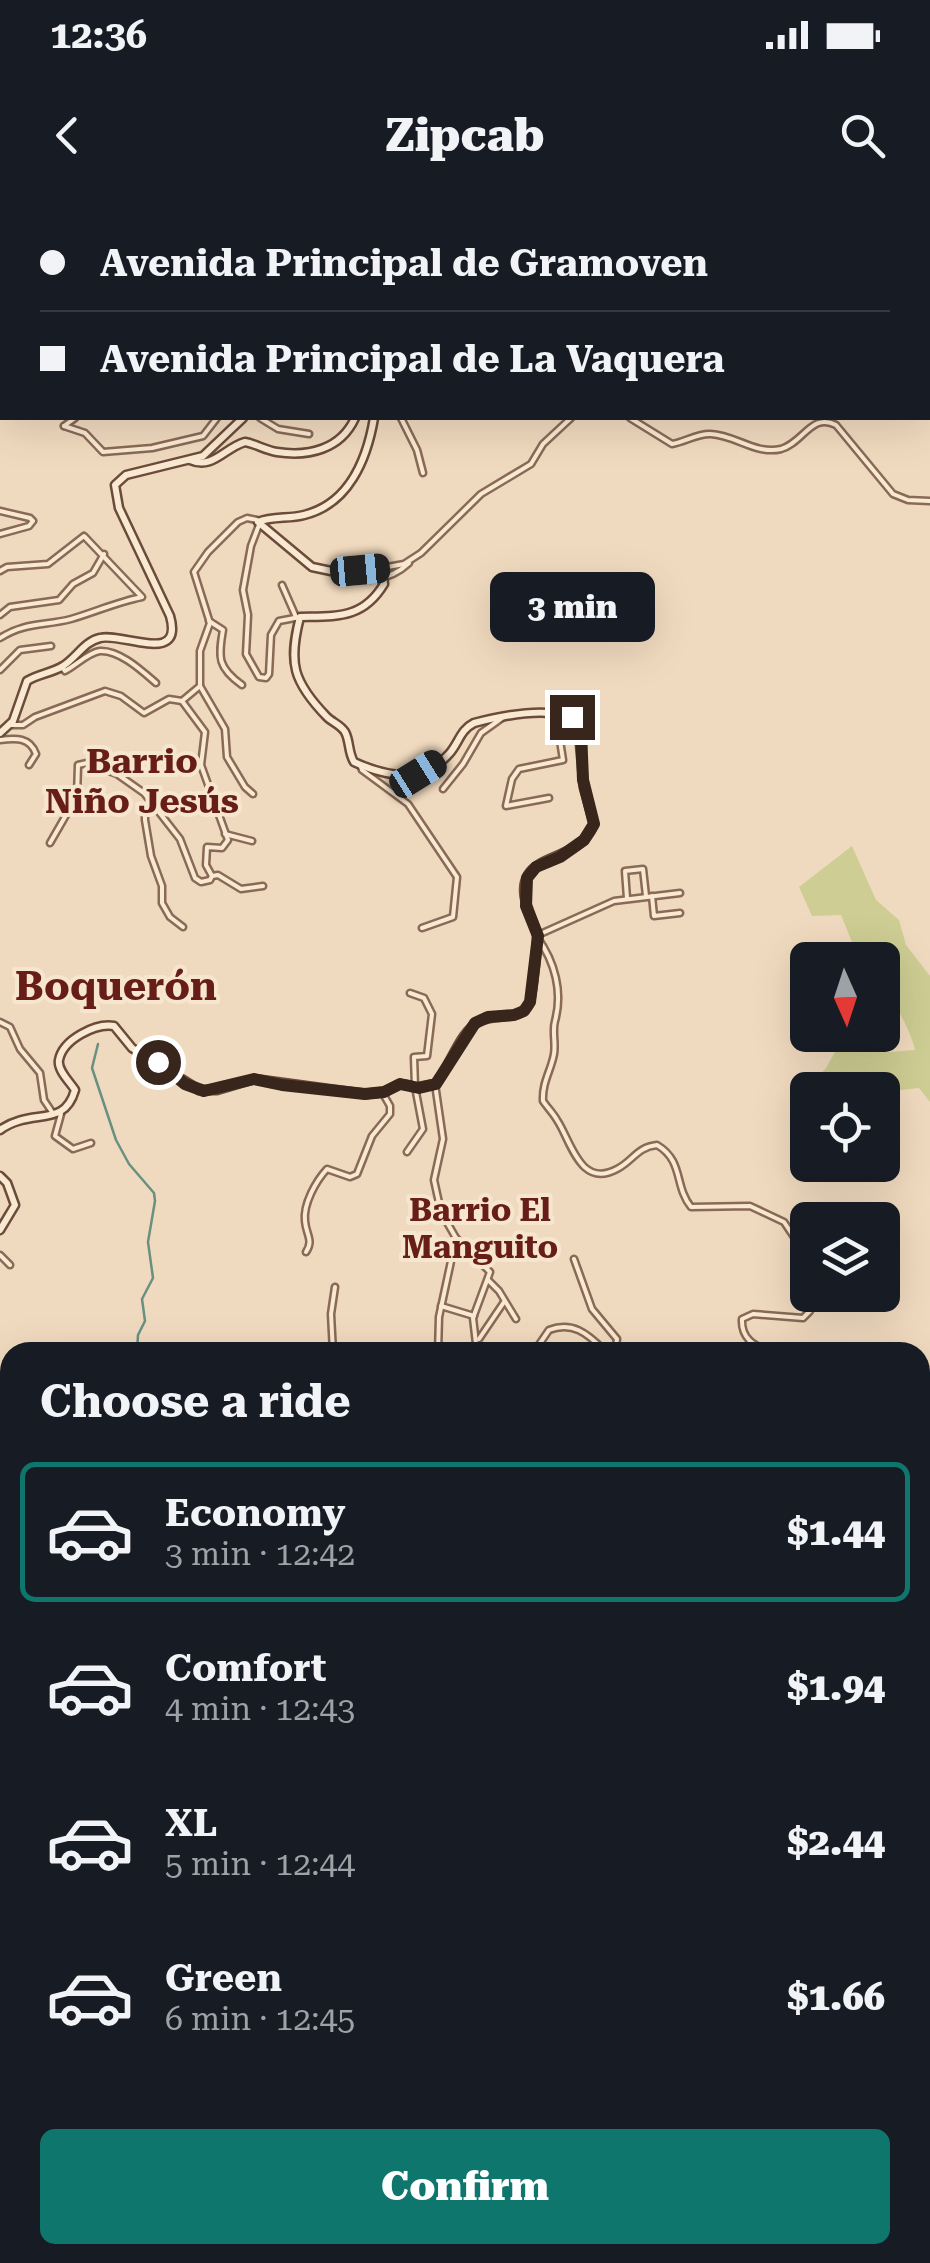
<!DOCTYPE html>
<meta charset="utf-8">
<style>
body{margin:0;font-family:"Roboto Serif",serif;background:#242831;color:#f1f3f6;height:100vh;display:flex;flex-direction:column;font-size:38px;white-space:nowrap}
*{box-sizing:border-box;margin:0}
p{font-size:32px;color:#9ea1a6}
.icon{flex:none;width:55px;height:55px;fill:none;stroke:currentColor;stroke-width:2;stroke-linecap:round;stroke-linejoin:round}
.map{position:relative;flex:1;overflow:hidden}
.sheet{position:absolute;left:0px;top:1142px;width:930px;height:922px;display:flex;flex-direction:column;background:#171b24;border-radius:30px 30px 0 0;box-shadow:0 10px 40px #0002}
.sheet>*{flex:none}
.hud{position:absolute;left:0px;top:0px;width:930px;height:220px;box-shadow:0 10px 40px #0002;display:grid;align-content:center;height:220px;padding:0 40px;background:#171b24}
.needle{width:65px;rotate:177deg}
.fabs{position:absolute;left:790px;top:742px;display:grid;gap:20px}
.fabs a{display:grid;place-items:center;width:110px;height:110px;border-radius:15px;background:#171b24;box-shadow:0 10px 40px #0002;font-size:50px}
.end{position:absolute;width:45px;height:45px;margin:-22px;border:12px solid #38251c;background:#fff;box-shadow:0 0 0 5px #fff}
.from{border-radius:50%}
.bubble{position:absolute;height:70px;border-radius:15px;background:#171b24;box-shadow:0 10px 40px #0002;font-size:32px;font-weight:800;line-height:70px;text-align:center}
.car{position:absolute;width:30px;height:60px;margin:-30px -15px;border-radius:12px;box-shadow:0 0 8px 2px #0007;background:linear-gradient(#222 24%,#8ab4d8 0 40%,#222 0 76%,#8ab4d8 0 86%,#222 0)}
.hud b{display:flex;align-items:center;gap:35px;height:95px;font-size:38px}
.hud b+b{border-top:2px solid #363941}
.hud i{width:25px;height:25px;background:#f1f3f6}
ul{padding:0;list-style:none}
li{display:flex;align-items:center;gap:30px;height:140px;margin:0 20px 15px;padding:0 20px;border:5px solid transparent;border-radius:15px}
li div{flex:1}
li b{display:block;font-size:38px}
li em{font-style:normal;font-weight:800}
li.current{border-color:#0f766e}
li>.icon{width:90px;height:90px;stroke-width:1.5}
h2{padding:0 40px;font-size:45px;line-height:120px}
.button{display:flex;gap:20px;margin-top:auto;padding:20px 40px}
.button a{flex:1;height:115px;border-radius:15px;background:#0f766e;color:#fff;font-size:40px;font-weight:800;line-height:115px;text-align:center}
.status{display:flex;justify-content:space-between;align-items:center;height:70px;padding:0 50px;background:#171b24;direction:ltr}
.status svg{height:28px;fill:currentColor}
header{display:flex;justify-content:space-between;align-items:center;height:130px;padding:0 40px;background:#171b24;font-size:45px;font-weight:800}
.map>svg:first-child{display:block}
.green{fill:#cecd93}
.lines{fill:none;stroke-linecap:round;stroke-linejoin:round}
.stream{stroke:#699081;stroke-width:2.5}
.street-casing{stroke:#896a56;stroke-width:9}
.secondary-casing{stroke:#6b4c3a;stroke-width:11}
.highway-casing{stroke:#57392b;stroke-width:14}
.street{stroke:#fae9d2;stroke-width:4}
.secondary{stroke:#fae9d2;stroke-width:6}
.highway{stroke:#e48b4a;stroke-width:9}
.route{stroke:#38251c;stroke-width:12}
.labels{text-anchor:middle;stroke-width:8;stroke-linejoin:round;paint-order:stroke}
.neighbourhood-label{font-size:32px;font-weight:bold;fill:#671e19;stroke:#f7e6cf}
.quarter-label{font-size:35px;font-weight:bold;fill:#671e19;stroke:#f7e6cf}
.district-label{font-size:40px;font-weight:bold;fill:#671e19;stroke:#f7e6cf}
</style>
<div class="status"><b>12:36</b><svg viewBox="0 0 49 12"><path d="M0 12V9h3v3zM5 12V6h3v6zM10 12V3h3v9zM15 12V0h3v12zM26 1h20v11H26zM47 4h2v5h-2z"/></svg></div>
<header><svg class="icon" aria-label="back" viewBox="0 0 24 24"><path d="M15 5l-7 7 7 7"/></svg>Zipcab<svg class="icon" aria-label="search" viewBox="0 0 24 24"><circle cx="10" cy="10" r="6"/><path d="M15 15l6 6"/></svg></header>
<div class="map">
<svg width="930" height="2063" viewBox="0 0 930 2063">
<rect width="100%" height="100%" fill="#f0dabf"/>
<!-- green -->
<path class="green" d="M852,646L876,700L899,720L906,745L930,776V902L919,888L883,892L808,890L807,917L801,920L803,894L826,868L839,845L888,852L915,850C907,816 882,794 882,760H866L852,742L841,715L812,716L799,687Z"/>
<g class="lines">
<!-- stream -->
<g class="stream">
<polyline points="98,844 92,868 116,940 129,964 154,993 155,1001 148,1042 153,1078 142,1099 145,1121 138,1135 137,1152"/>
<polyline points="920,2000 930,1996"/>
</g>
<defs>
<g id="street">
<polyline points="134,0 134,2"/>
<polyline points="152,0 153,2"/>
<polyline points="202,2 207,0"/>
<polyline points="247,2 249,0"/>
<polyline points="311,2 314,0"/>
<polyline points="372,2 375,0"/>
<polyline points="697,2 698,0"/>
<polyline points="0,81 2,80"/>
<polyline points="0,142 2,140"/>
<polyline points="0,187 2,187"/>
<polyline points="0,207 2,204"/>
<polyline points="260,218 278,229 309,234"/>
<polyline points="401,218 417,250 423,273"/>
<path d="M630,218L672,244C685,242 698,233 711,234C735,235 756,255 781,249C803,243 812,212 836,225L893,294L908,300L930,301"/>
<polyline points="64,226 85,233 103,252 152,248 203,236 217,218"/>
<polyline points="64,226 75,218"/>
<polyline points="0,311 30,318 33,321 29,326 0,334"/>
<polyline points="259,325 251,346 243,390 248,415 246,454 259,477 266,478 269,474 271,435 279,421 300,417"/>
<polyline points="382,368 404,364 421,353 481,294 531,264 543,244 571,218"/>
<path d="M0,371L7,367L48,364L84,336L142,397C117,402 95,412 71,419C44,426 25,422 0,438"/>
<path d="M335,373C361,384 389,382 409,363"/>
<polyline points="282,385 296,417"/>
<polyline points="0,415 10,407 59,400 73,384 93,373 104,354"/>
<path d="M209,421L223,430C218,458 218,468 242,485"/>
<path d="M62,467L65,471C75,466 89,452 100,451C120,450 142,471 156,483"/>
<polyline points="0,470 20,450 51,446"/>
<polyline points="200,486 225,529 227,557 245,587 253,594"/>
<polyline points="182,501 200,486 200,451 210,423 194,372 208,352 238,322 247,318 257,320"/>
<polyline points="10,525 23,525 35,517 105,491 121,496 144,513 169,499 182,501"/>
<path d="M0,540C16,538 30,537 36,554L29,565"/>
<polyline points="360,564 362,570 408,604 457,677 453,717 422,728"/>
<polyline points="443,589 463,564 481,533 502,518"/>
<polyline points="549,598 506,606 512,579 519,569 563,560 556,515"/>
<polyline points="152,603 145,613 145,620 151,656 162,686 162,703 170,717 183,727"/>
<polyline points="225,634 252,641"/>
<polyline points="50,643 77,596 78,565 87,563 117,574 144,593 180,639 195,678 201,682 210,680 212,676 206,665 207,647 222,648 228,640 201,565 205,532 182,501"/>
<polyline points="212,676 218,675 241,689 263,686"/>
<polyline points="652,696 654,716 680,713"/>
<polyline points="627,698 625,671 643,669 646,696"/>
<polyline points="538,735 614,701 680,693"/>
<path d="M537,737C555,762 563,792 555,821C552,831 556,843 554,854C551,871 542,882 543,901C547,907 553,913 557,920C571,941 580,989 617,969C633,961 637,947 657,945C684,961 674,986 691,1007L750,1006L784,1022L796,1040L808,1044"/>
<polyline points="0,822 10,827 20,849 40,873 44,900 52,912"/>
<polyline points="435,884 443,939 434,980 441,1012 456,1038 490,1072 473,1118 477,1152"/>
<polyline points="61,914 55,936 73,949 91,943"/>
<polyline points="407,952 423,929 415,887 414,857 427,856 432,814 424,798 410,793"/>
<path d="M306,1052C314,1040 306,1035 305,1021C303,1004 316,981 327,969L350,977L357,974L372,936L390,914V906L382,892"/>
<polyline points="0,1055 10,1065"/>
<polyline points="574,1059 592,1109 617,1139 615,1152"/>
<polyline points="488,1080 499,1091 516,1119"/>
<polyline points="441,1106 474,1116"/>
<polyline points="479,1139 504,1102"/>
<polyline points="333,1152 331,1114 335,1087"/>
<polyline points="438,1152 439,1117 456,1038"/>
<path d="M534,1152L549,1130C572,1121 587,1133 604,1150"/>
<polyline points="592,1152 604,1150 616,1152"/>
<path d="M769,1152C753,1145 741,1138 742,1119L753,1114L803,1118L810,1111L814,1095"/>
<polyline points="0,1592 10,1587"/>
<polyline points="0,1875 10,1879"/>
<polyline points="920,1982 930,1978"/>
<polyline points="920,1991 930,1984"/>
<polyline points="920,2033 930,2032"/>
<polyline points="762,2055 770,2063"/>
<polyline points="920,2055 930,2045"/>
<polyline points="852,2063 864,2055"/>
<polyline points="911,2063 919,2055"/>
</g>
<g id="secondary">
<polyline points="637,0 639,2"/>
<polyline points="828,0 834,2"/>
<polyline points="405,2 407,0"/>
<polyline points="791,2 798,0"/>
<polyline points="928,69 930,72"/>
<path d="M190,260C213,270 224,248 245,242C256,244 265,250 277,252C309,257 341,249 355,218"/>
<path d="M0,533L13,521L27,481C38,474 52,473 63,466C76,458 85,441 100,438C122,432 184,466 170,416L119,308L115,285L126,275L203,256L243,218"/>
<path d="M0,930C32,907 64,929 75,890C70,882 57,870 59,860C63,839 96,823 114,826L132,848L199,890H217L254,879L365,894L384,892L400,884L419,887L435,884C451,866 459,832 480,821C495,813 520,822 529,804C532,799 538,740 537,735C533,716 517,695 528,675C540,654 581,658 594,624L584,588L578,522C554,504 501,516 474,523C460,530 459,543 449,554C422,584 387,577 354,562C348,552 350,541 345,532C341,525 332,522 327,517C293,482 288,463 300,417C337,416 363,419 384,384L382,368L331,371L312,367L258,322C272,316 289,319 304,315C349,304 367,259 374,218"/>
<polyline points="0,976 7,983 15,1005 0,1030"/>
</g>
<g id="highway">
<polyline points="0,2020 10,2022"/>
<polyline points="0,2031 10,2032"/>
<polyline points="131,2055 177,2063"/>
<polyline points="181,2055 330,2063"/>
</g>
</defs>
<!-- street casing -->
<use href="#street" class="street-casing"/>
<!-- secondary casing -->
<use href="#secondary" class="secondary-casing"/>
<!-- highway casing -->
<use href="#highway" class="highway-casing"/>
<!-- street -->
<use href="#street" class="street"/>
<!-- secondary -->
<use href="#secondary" class="secondary"/>
<!-- highway -->
<use href="#highway" class="highway"/>
</g>
<g class="lines">
<!-- route -->
<polyline class="route" points="158,862 185,884 204,891 254,879 282,885 365,894 384,892 400,884 419,888 436,884 475,823 488,817 514,815 524,811 530,802 538,736 526,706 527,678 536,667 560,657 584,640 594,624 583,580 581,531 578,522 572,517"/>
</g>
<g class="labels">
<!-- neighbourhood labels -->
<g class="neighbourhood-label">
<text x="480" y="1021">Barrio El<tspan x="480" dy="37">Manguito</tspan></text>
</g>
<!-- quarter labels -->
<g class="quarter-label">
<text x="142" y="573">Barrio<tspan x="142" dy="40">Niño Jesús</tspan></text>
</g>
<!-- district labels -->
<g class="district-label">
<text x="116" y="800">Boquerón</text>
</g>
</g>
</svg>
<div class="fabs">
<a><svg class="needle" viewBox="-14 -14 28 28"><path d="M0-13l5 13h-10z" fill="#e53935"/><path d="M0 13l5-13h-10z" fill="#9ea1a6"/></svg></a>
<a><svg class="icon" aria-label="locate" viewBox="0 0 24 24"><circle cx="12" cy="12" r="6"/><path d="M12 2v4M12 18v4M2 12h4M18 12h4"/></svg></a>
<a><svg class="icon" aria-label="layers" viewBox="0 0 24 24"><path d="M12 4l9 5-9 5-9-5zM3 14l9 5 9-5"/></svg></a>
</div>
<i class="end from" style="left:158px;top:862px"></i>
<i class="end" style="left:572px;top:517px"></i>
<div class="bubble" style="left:490px;top:372px;width:165px">3 min</div>
<i class="car" style="left:360px;top:370px;rotate:85deg"></i>
<i class="car" style="left:418px;top:574px;rotate:58deg"></i>
<div class="hud">
<b><i class="from"></i>Avenida Principal de Gramoven</b>
<b><i></i>Avenida Principal de La Vaquera</b>
</div>
<section class="sheet">
<h2>Choose a ride</h2>
<ul>
<li class="current"><svg class="icon" aria-label="car" viewBox="0 0 24 24"><path d="M5 17H2v-5l4-1 3-4h7l3 4 3 1v5h-3M9 17h6M6 11h13"/><circle cx="7" cy="17" r="2"/><circle cx="17" cy="17" r="2"/></svg><div><b>Economy</b><p>3 min · 12:42</p></div><em>$1.44</em></li>
<li><svg class="icon" aria-label="car" viewBox="0 0 24 24"><path d="M5 17H2v-5l4-1 3-4h7l3 4 3 1v5h-3M9 17h6M6 11h13"/><circle cx="7" cy="17" r="2"/><circle cx="17" cy="17" r="2"/></svg><div><b>Comfort</b><p>4 min · 12:43</p></div><em>$1.94</em></li>
<li><svg class="icon" aria-label="car" viewBox="0 0 24 24"><path d="M5 17H2v-5l4-1 3-4h7l3 4 3 1v5h-3M9 17h6M6 11h13"/><circle cx="7" cy="17" r="2"/><circle cx="17" cy="17" r="2"/></svg><div><b>XL</b><p>5 min · 12:44</p></div><em>$2.44</em></li>
<li><svg class="icon" aria-label="car" viewBox="0 0 24 24"><path d="M5 17H2v-5l4-1 3-4h7l3 4 3 1v5h-3M9 17h6M6 11h13"/><circle cx="7" cy="17" r="2"/><circle cx="17" cy="17" r="2"/></svg><div><b>Green</b><p>6 min · 12:45</p></div><em>$1.66</em></li>
</ul>
<div class="button"><a>Confirm</a></div>
</section>
</div>
